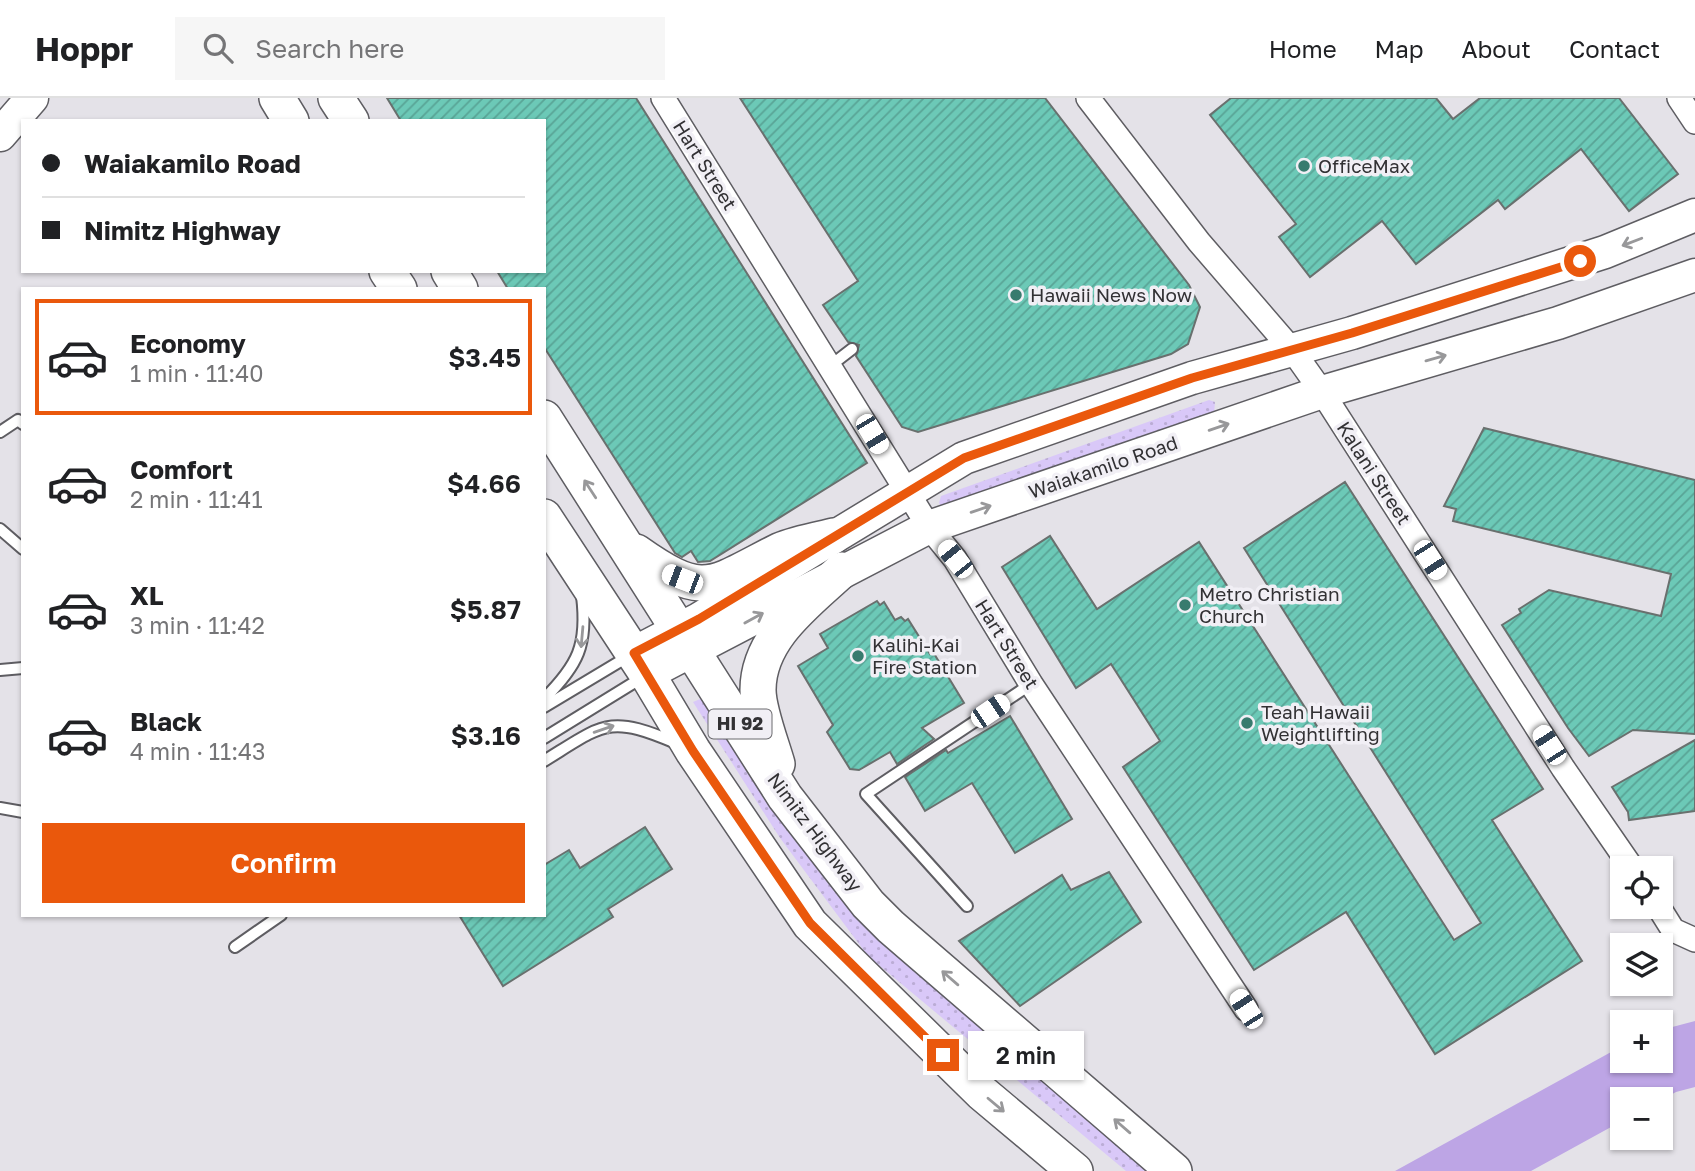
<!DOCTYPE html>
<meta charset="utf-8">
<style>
body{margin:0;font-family:"Golos Text",sans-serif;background:#f6f6f6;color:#202124;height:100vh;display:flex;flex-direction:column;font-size:26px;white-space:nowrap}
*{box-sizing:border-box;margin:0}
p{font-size:23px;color:#757577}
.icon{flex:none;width:38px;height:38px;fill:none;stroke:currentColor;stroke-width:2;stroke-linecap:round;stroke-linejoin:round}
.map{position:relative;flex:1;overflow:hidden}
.sheet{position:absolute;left:21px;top:189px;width:525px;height:630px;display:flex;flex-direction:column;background:#fff;border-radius:0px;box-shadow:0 2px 5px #0004}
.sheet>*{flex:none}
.top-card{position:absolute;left:21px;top:21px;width:525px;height:154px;border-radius:0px;box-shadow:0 2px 5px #0004;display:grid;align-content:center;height:154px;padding:0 21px;background:#fff}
.controls{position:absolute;left:1610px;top:758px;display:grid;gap:14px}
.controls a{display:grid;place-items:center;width:63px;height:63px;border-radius:0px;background:#fff;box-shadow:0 2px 5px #0004;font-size:35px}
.end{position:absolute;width:32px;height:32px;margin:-16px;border:9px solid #ea580c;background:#fff;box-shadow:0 0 0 4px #fff}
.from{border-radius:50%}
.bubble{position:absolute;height:49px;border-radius:0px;background:#fff;box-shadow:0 2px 5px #0004;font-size:23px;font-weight:600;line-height:49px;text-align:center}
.car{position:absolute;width:21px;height:42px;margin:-21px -10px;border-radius:9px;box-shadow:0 0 5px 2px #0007;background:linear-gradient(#fff 24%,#345 0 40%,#fff 0 76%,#345 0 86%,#fff 0)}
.top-card b{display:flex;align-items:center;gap:24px;height:66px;font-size:26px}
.top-card b+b{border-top:2px solid #e0e0e0}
.top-card i{width:18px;height:18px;background:#202124}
ul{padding:12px 0 0;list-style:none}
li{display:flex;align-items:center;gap:21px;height:116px;margin:0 14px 10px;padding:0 7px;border:4px solid transparent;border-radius:0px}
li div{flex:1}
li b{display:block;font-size:26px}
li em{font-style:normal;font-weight:600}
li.on{border-color:#ea580c}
li>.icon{width:63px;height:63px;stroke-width:1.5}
.action{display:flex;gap:14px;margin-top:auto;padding:14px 21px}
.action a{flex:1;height:80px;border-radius:0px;background:#ea580c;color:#fff;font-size:28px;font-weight:600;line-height:80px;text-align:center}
header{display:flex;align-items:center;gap:42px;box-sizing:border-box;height:98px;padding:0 35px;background:#fff;border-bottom:2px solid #e0e0e0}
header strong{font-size:33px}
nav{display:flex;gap:38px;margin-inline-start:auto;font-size:24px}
.search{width:490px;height:63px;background:#f6f6f6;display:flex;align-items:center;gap:18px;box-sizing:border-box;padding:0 24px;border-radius:0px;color:#757577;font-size:26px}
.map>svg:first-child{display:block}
.grass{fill:url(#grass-dots)}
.water{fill:#bda5e5}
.building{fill:url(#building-hatch);stroke:#69706e;stroke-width:2}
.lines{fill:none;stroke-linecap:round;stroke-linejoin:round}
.lane-casing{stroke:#5e5d62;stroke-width:14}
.street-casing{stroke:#5e5d62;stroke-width:26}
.secondary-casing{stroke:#5e5d62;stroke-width:35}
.primary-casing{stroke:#5e5d62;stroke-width:38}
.lane{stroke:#fff;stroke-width:10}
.street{stroke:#fff;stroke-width:23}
.secondary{stroke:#fff;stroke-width:32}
.primary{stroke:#fff;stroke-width:35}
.oneway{stroke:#98989a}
.route{stroke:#ea580c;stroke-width:9}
.poi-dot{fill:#377b6e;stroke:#f1eff5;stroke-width:2.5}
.labels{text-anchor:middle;stroke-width:7;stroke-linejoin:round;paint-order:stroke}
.shield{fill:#f1eff5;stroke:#6b6a6e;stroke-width:2}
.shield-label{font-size:18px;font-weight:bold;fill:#323134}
.street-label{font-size:19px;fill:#323134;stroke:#f1eff5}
.poi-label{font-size:19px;fill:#323134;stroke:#f1eff5;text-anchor:start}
</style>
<header>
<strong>Hoppr</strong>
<div class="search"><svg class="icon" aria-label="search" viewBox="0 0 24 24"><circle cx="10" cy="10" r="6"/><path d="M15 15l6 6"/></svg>Search here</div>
<nav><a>Home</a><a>Map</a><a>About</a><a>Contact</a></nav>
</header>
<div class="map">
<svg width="1695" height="1073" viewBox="0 0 1695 1073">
<defs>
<pattern id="grass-dots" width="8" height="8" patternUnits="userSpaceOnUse" patternTransform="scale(1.75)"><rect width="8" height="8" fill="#d9c8f8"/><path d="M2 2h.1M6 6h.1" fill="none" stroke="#bbacd5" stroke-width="1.8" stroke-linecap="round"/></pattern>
<pattern id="building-hatch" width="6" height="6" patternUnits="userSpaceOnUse" patternTransform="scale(1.75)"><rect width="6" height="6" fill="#6cc9b7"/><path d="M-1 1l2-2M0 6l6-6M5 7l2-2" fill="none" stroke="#59a496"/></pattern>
</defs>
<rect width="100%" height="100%" fill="#e4e2e8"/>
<!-- grass -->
<g class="grass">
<polygon points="1209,302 1215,304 1214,316 941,408 939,405 941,398"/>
<polygon points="705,599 788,729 1166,1073 1126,1073 868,858 780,740 693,604"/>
</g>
<!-- water -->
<polygon class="water" points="1695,923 1695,989 1676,994 1661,1002 1622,1001 1622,1023 1531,1073 1395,1073 1622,948 1622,962 1661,962 1661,932"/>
<!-- building -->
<g class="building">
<polygon points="387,0 636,0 867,365 710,463 698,464 691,453 682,459 675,455 544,249 544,191 508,191 497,173 544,173 544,23 401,23"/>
<polygon points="740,0 1045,0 1189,187 1200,209 1188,246 1171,256 918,334 902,329 856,258 859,247 848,244 823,207 858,183"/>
<polygon points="1231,0 1436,0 1453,21 1480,0 1619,0 1678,76 1629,113 1581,51 1505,111 1498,102 1416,166 1382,123 1310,179 1279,139 1296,126 1210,17"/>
<polygon points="1484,330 1695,382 1695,636 1633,632 1589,658 1568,630 1502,527 1521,515 1519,511 1549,492 1661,518 1671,476 1453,423 1456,411 1444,408"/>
<polygon points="1345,384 1543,691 1492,722 1582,863 1435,956 1346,814 1254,872 1123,669 1160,643 1111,566 1076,590 1002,469 1050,438 1097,511 1199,444 1454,842 1481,825 1244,450"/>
<polygon points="877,503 880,507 884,504 895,522 901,519 905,523 908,521 930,556 933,554 964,605 922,630 934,641 897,666 890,654 859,672 850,671 827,634 833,627 798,568 828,550 820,536"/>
<polygon points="1010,618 1072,721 1015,755 972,685 925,713 905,679 946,652 948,655"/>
<polygon points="1695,642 1695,713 1629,722 1628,714 1612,689"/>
<polygon points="645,729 672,771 608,811 613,819 503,888 459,817 544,817 544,767 569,752 580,770"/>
<polygon points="1109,774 1141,824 1020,908 959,843 1062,777 1071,792"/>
</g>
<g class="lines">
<defs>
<g id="lane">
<polyline points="830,268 852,251"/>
<polyline points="0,334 18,322 23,326"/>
<polyline points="0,431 23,451"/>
<polyline points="0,572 23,570"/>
<path d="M544,601C578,567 588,547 582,498"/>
<polyline points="544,609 629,558"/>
<polyline points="544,640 643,579"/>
<path d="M544,663C604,626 608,616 676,645"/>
<polyline points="0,710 23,714"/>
<polyline points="967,808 866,696 1031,586"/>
<polyline points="235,849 281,817"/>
</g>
<g id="street">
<polyline points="663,0 929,429 955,461 1031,586 1246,911"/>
<polyline points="1088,0 1199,144 1293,253 1322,294 1563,670 1632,770"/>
<polyline points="1679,0 1695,24"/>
<polyline points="1658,808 1673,832 1695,842"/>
</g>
<g id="secondary">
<polyline points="0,37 32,0"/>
<polyline points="634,555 699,521 964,360 1192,280 1352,235 1605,154 1695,117"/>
<polyline points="647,576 929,429 1322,294 1558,225 1695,177"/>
</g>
<g id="primary">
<polyline points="277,0 291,23"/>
<polyline points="336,0 351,23"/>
<polyline points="387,173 399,191"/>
<polyline points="449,173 460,191"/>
<polyline points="544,320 785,699 868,806 891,829 1174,1073"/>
<polyline points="544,419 647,576 693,653 810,826 982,995 1075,1073"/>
<path d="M636,454C704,502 710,488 777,454C793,446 815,443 833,438"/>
<path d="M777,666C771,645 758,612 758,592C758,539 808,504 842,472"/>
</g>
</defs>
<!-- lane casing -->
<use href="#lane" class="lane-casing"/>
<!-- street casing -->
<use href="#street" class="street-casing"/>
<!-- secondary casing -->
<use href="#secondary" class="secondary-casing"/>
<!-- primary casing -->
<use href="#primary" class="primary-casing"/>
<!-- lane -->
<use href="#lane" class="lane"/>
<!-- street -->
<use href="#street" class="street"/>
<!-- secondary -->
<use href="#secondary" class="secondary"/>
<!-- primary -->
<use href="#primary" class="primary"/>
</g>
<!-- one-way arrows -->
<defs><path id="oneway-shaft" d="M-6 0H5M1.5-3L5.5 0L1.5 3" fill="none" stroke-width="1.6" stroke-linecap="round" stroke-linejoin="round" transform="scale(1.75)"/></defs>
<g class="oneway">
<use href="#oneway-shaft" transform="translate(1632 144) rotate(159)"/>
<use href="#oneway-shaft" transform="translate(1436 260) rotate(-16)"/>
<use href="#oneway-shaft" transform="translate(1219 329) rotate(-19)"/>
<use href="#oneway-shaft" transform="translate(590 391) rotate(-123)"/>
<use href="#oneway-shaft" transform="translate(981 411) rotate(-19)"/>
<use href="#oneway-shaft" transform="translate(754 520) rotate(-29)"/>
<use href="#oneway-shaft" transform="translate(582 539) rotate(95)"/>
<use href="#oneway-shaft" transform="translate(604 631) rotate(-19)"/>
<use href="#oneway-shaft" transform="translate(950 880) rotate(-139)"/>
<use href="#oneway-shaft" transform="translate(996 1007) rotate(40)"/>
<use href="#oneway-shaft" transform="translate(1122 1028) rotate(-139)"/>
</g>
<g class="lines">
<!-- route -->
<polyline class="route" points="943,957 810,825 693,653 634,555 699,521 964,360 1192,280 1352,235 1580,163"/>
</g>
<!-- markers -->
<g class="poi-dot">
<circle cx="1304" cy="68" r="7"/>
<circle cx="1016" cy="197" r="7"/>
<circle cx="1185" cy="507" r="7"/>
<circle cx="858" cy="558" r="7"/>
<circle cx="1247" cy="625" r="7"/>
</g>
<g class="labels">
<!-- shield labels -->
<rect class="shield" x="708.5" y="611.5" width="63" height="29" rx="5"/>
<g class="shield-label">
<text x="740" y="632">HI 92</text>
</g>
<!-- street labels -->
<g class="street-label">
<text transform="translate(705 67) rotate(58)" y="7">Hart Street</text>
<text transform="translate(1103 369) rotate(-19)" y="7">Waiakamilo Road</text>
<text transform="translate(1374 375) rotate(57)" y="7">Kalani Street</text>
<text transform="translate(1007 546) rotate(58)" y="7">Hart Street</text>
<text transform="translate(815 734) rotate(53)" y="7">Nimitz Highway</text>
</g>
<!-- poi labels -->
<g class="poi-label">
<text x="1318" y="75">OfficeMax</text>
<text x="1030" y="204">Hawaii News Now</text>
<text x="1199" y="503">Metro Christian<tspan x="1199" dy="22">Church</tspan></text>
<text x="872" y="554">Kalihi-Kai<tspan x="872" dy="22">Fire Station</tspan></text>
<text x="1261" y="621">Teah Hawaii<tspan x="1261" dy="22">Weightlifting</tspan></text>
</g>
</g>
</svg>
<div class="controls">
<a><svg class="icon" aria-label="locate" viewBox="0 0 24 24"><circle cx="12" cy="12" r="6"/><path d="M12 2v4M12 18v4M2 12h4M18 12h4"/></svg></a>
<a><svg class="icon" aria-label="layers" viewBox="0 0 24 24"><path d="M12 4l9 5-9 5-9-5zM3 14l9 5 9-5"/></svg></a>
<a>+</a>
<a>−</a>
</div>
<i class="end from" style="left:1580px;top:163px"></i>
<i class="end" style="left:943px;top:957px"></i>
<div class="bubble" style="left:968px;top:933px;width:116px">2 min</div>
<i class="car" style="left:872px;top:336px;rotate:149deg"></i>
<i class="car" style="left:955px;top:461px;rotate:321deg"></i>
<i class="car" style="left:1430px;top:462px;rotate:147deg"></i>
<i class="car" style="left:682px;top:481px;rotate:291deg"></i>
<i class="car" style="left:990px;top:613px;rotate:56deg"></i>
<i class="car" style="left:1549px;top:647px;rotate:327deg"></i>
<i class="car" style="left:1246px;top:911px;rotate:327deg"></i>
<div class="top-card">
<b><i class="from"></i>Waiakamilo Road</b>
<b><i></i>Nimitz Highway</b>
</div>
<section class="sheet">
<ul>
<li class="on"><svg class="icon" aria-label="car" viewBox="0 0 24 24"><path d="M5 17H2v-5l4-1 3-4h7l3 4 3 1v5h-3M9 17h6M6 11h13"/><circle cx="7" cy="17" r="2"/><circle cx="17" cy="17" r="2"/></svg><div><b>Economy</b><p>1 min · 11:40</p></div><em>$3.45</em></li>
<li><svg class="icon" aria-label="car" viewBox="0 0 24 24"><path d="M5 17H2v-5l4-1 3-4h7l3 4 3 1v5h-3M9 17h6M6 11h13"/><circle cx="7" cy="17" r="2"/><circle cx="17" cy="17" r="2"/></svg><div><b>Comfort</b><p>2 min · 11:41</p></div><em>$4.66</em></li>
<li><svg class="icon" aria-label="car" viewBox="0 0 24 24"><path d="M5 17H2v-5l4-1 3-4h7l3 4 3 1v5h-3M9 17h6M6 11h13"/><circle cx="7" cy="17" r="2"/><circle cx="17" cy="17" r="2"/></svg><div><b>XL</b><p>3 min · 11:42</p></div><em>$5.87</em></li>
<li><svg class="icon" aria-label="car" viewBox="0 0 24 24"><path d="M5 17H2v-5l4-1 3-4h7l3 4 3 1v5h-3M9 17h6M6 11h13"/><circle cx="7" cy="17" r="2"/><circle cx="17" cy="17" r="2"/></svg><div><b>Black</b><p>4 min · 11:43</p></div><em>$3.16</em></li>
</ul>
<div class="action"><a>Confirm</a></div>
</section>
</div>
